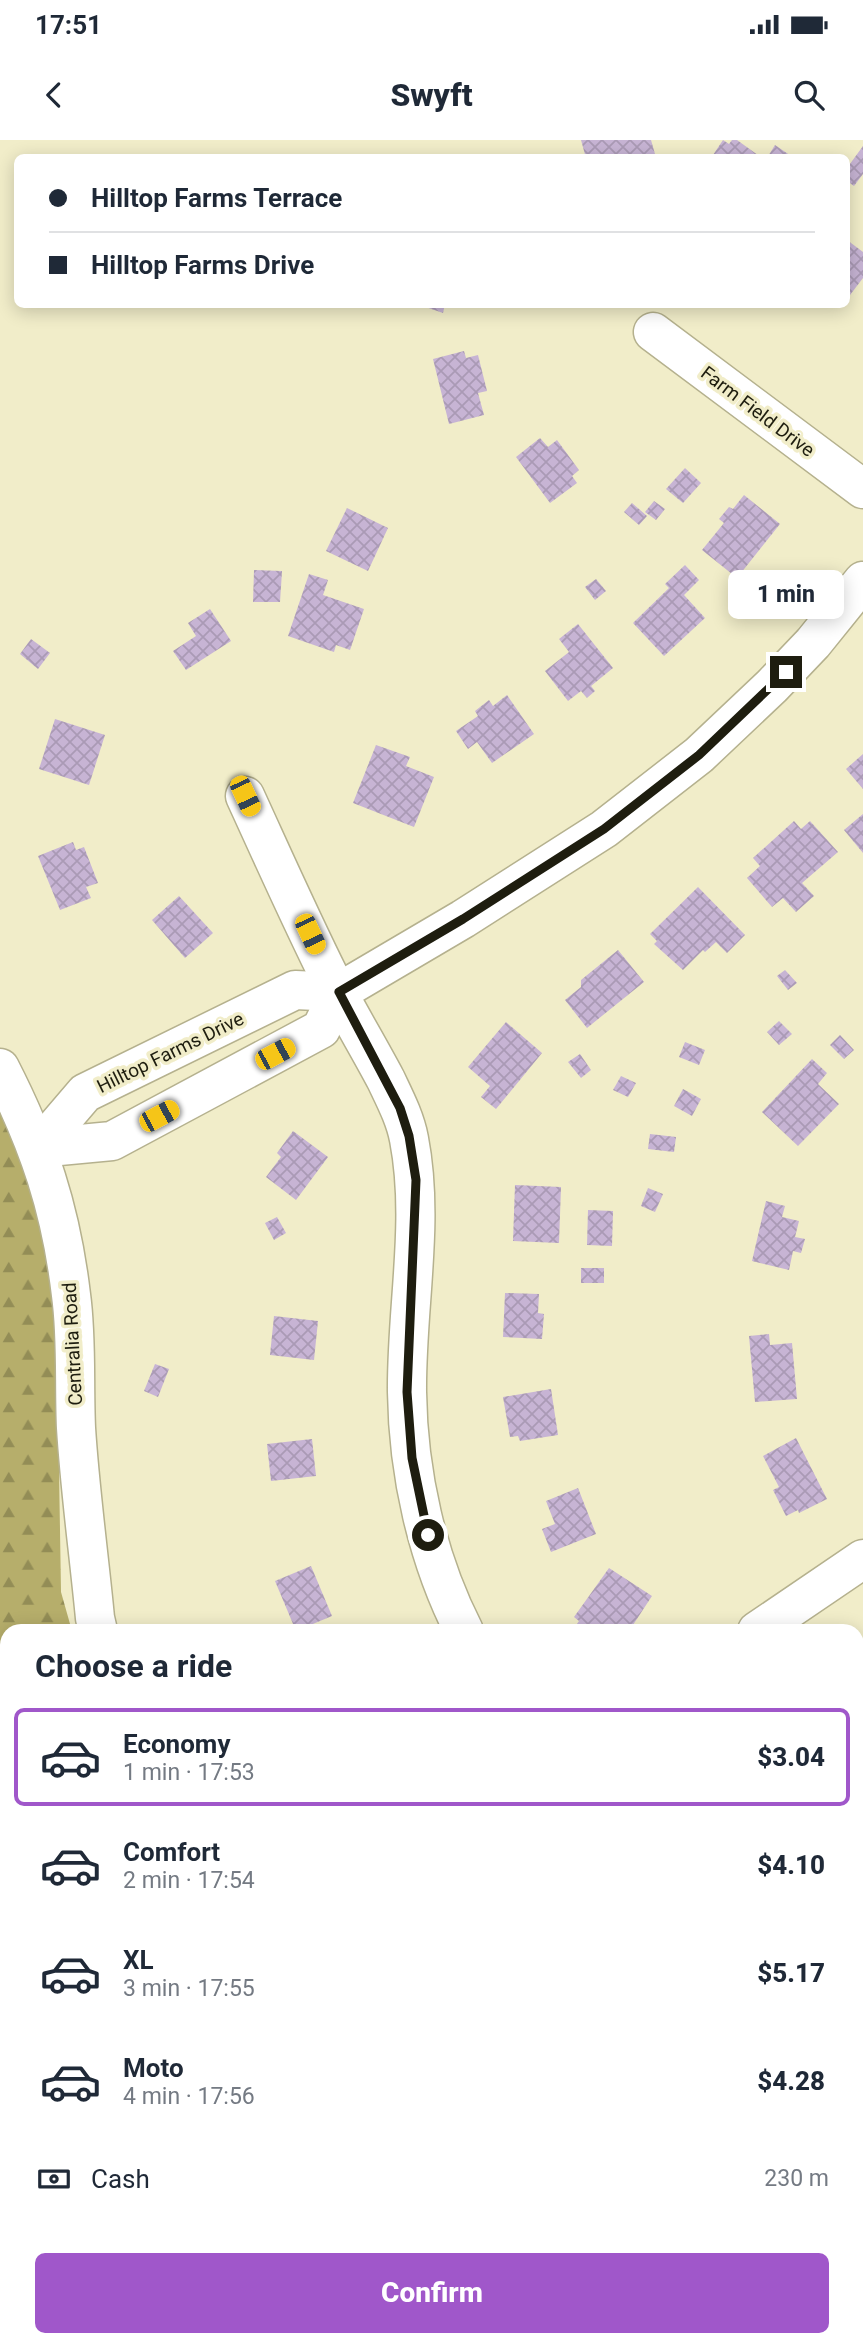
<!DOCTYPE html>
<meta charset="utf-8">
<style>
body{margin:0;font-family:Roboto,sans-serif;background:#f2f2f3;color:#1f2937;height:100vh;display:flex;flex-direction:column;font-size:26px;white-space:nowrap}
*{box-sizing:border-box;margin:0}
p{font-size:23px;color:#747a83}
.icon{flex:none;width:38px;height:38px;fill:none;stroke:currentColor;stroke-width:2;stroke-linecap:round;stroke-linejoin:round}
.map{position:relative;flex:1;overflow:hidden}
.side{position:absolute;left:0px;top:1484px;width:864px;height:723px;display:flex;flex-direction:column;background:#fff;border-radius:21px 21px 0 0;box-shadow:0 4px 18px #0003}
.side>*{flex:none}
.guide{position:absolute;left:14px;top:14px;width:836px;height:154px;border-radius:10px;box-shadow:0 4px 18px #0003;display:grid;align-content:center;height:154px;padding:0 35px;background:#fff}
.end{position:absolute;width:32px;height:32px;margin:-16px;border:9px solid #1e1d0f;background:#fff;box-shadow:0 0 0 4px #fff}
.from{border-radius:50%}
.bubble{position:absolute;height:49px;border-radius:10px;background:#fff;box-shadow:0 4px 18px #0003;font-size:23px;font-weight:800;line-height:49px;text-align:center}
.car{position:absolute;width:21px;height:42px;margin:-21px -10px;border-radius:9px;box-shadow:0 0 5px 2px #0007;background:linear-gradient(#f5c518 24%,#345 0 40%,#f5c518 0 76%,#345 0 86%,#f5c518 0)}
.guide b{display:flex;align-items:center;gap:24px;height:66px;font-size:26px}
.guide b+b{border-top:2px solid #e0e1e3}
.guide i{width:18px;height:18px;background:#1f2937}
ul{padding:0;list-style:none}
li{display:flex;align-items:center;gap:21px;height:98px;margin:0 14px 10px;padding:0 21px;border:4px solid transparent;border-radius:10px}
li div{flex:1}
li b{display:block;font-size:26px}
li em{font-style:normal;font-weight:800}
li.on{border-color:#a057ca}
li>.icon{width:63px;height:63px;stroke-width:1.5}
h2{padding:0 35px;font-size:32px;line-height:84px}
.pay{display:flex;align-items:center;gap:18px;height:77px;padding:0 35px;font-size:26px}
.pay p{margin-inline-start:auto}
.button{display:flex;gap:14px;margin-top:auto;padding:14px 35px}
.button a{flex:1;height:80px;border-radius:10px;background:#a057ca;color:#fff;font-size:28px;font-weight:800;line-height:80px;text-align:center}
.status{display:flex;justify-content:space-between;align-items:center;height:49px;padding:0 35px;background:#fff;direction:ltr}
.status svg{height:19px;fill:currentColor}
header{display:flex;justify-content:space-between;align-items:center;height:91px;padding:0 35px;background:#fff;font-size:32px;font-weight:800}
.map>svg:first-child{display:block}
.forest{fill:url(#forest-firs)}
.building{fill:url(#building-cross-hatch)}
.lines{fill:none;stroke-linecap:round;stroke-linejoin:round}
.minor-casing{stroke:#b5b18e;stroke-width:41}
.minor{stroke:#fff;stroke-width:38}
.route{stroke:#1e1d0f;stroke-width:9}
.labels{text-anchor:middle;stroke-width:7;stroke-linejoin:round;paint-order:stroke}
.street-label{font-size:19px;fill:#1e1d0f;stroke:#f1edc9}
</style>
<div class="status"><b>17:51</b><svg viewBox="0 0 49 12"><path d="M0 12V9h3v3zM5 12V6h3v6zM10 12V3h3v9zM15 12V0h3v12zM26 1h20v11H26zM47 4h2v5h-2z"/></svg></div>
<header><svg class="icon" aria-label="back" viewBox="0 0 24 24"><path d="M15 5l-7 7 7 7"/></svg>Swyft<svg class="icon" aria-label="search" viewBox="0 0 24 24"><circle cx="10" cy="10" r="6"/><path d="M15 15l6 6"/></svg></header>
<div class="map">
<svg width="863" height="2206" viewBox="0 0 863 2206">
<defs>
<pattern id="forest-firs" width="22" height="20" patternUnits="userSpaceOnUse" patternTransform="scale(1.75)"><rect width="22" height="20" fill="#b6ae6b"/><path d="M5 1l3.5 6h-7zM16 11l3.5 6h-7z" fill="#938d56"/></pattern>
<pattern id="building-cross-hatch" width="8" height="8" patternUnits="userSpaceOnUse" patternTransform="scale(1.75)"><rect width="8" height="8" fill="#c7b4d4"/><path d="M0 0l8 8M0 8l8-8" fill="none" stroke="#aa9ab5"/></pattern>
</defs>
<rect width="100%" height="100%" fill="#f1edc9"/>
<!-- forest -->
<g class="forest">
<polygon points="0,958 49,1097 57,1204 61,1452 72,1491 7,1491 7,1575 0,1576"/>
<polygon points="0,1629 7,1634 7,2200 182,2200 177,2206 0,2206"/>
</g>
<!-- building -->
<g class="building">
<polygon points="581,0 651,0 655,14 642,18 586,18"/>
<polygon points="723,0 729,4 732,0 737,0 762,18 711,18"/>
<polygon points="775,5 791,16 789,18 767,18"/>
<polygon points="863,6 863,34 854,46 847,41 847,28"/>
<polygon points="847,100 863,112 863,138 847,159"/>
<polygon points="417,164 445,164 443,173"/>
<polygon points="464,211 466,218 478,215 487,251 478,253 484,275 449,284 433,219"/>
<polygon points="540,298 548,307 557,300 579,330 572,336 577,343 550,363 516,317"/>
<polygon points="685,328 701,343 683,363 666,349"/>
<polygon points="744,355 780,384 737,438 702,410 724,383 719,379 729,367 733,369"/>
<polygon points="654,361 665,369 656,380 645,372"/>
<polygon points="632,363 647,376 639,385 624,372"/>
<polygon points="347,368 388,388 368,431 326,411"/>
<polygon points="685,425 699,440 684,455 705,478 664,516 633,483 669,448 665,444"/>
<polygon points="254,430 282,431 280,462 253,462"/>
<polygon points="309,434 328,440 323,455 364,469 350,510 336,505 334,512 288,496"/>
<polygon points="596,439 606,451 595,460 585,447"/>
<polygon points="210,469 231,501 186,530 173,511 196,496 188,483"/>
<polygon points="578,484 613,528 591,546 595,551 587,558 581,551 568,561 545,531 569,512 559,499"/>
<polygon points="31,499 50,513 38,529 20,514"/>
<polygon points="507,555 534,594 492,623 477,602 468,609 456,591 478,576 475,571 489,560 493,566"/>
<polygon points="55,579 105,595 89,645 39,629"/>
<polygon points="376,605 410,617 406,626 434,637 414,687 353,663"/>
<polygon points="863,614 863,649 846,629"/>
<polygon points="863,674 863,713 844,690"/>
<polygon points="794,681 801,689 810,681 838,712 802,743 814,756 796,772 783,758 772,767 747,738 760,726 753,718"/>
<polygon points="73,702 76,710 84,707 98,743 86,747 91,758 60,770 38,716"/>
<polygon points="698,747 745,795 727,813 716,802 705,812 703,810 683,830 654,804 657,801 650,794"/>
<polygon points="179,756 213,793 185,818 152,780"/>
<polygon points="618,810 644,842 587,888 565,860 581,847 581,840"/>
<polygon points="785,830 797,843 788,850 777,836"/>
<polygon points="779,881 792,894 779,905 767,892"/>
<polygon points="506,882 542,913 496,969 481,957 490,946 468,927"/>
<polygon points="840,895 854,910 844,919 830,905"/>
<polygon points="685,902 705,910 699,925 679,917"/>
<polygon points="580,914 591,930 581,938 568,922"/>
<polygon points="812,919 827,933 818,944 839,964 798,1006 762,972"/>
<polygon points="621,936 636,943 628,957 613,950"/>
<polygon points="683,949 701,959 692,976 674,966"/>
<polygon points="293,991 328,1017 296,1060 266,1037 281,1017 277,1013"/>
<polygon points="650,994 676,997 674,1012 648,1009"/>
<polygon points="515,1045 561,1047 559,1103 513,1101"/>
<polygon points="648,1048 663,1054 655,1072 641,1066"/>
<polygon points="766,1061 785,1066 782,1077 799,1081 795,1097 805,1099 801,1113 793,1111 789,1130 752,1121"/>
<polygon points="588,1070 613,1071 612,1106 587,1105"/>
<polygon points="277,1077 286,1093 274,1100 265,1083"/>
<rect x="581" y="1128" width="23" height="15"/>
<polygon points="505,1153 539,1154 538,1173 544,1174 542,1199 503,1197"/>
<polygon points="274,1176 318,1181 314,1220 270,1215"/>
<polygon points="769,1194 770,1205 792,1203 797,1259 755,1262 749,1196"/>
<polygon points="155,1224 169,1229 158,1257 144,1251"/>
<polygon points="551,1249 558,1295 520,1301 518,1296 510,1297 503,1257"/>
<polygon points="796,1298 827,1359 799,1373 798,1370 786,1376 773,1350 779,1347 763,1316"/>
<polygon points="312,1299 316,1336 271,1341 267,1304"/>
<polygon points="578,1348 596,1394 551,1412 542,1389 555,1384 546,1361"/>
<polygon points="311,1426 332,1476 296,1491 275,1441"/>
<polygon points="609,1428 652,1456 629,1491 572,1491 579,1481 574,1477"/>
<polygon points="863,2083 863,2137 858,2139 858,2085"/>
<polygon points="252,2200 278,2200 270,2206 257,2206"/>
</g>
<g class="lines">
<defs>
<g id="minor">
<polyline points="653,192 863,349"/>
<path d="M245,656C273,717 300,778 330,838C348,873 368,906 386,940C395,959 405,978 409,999C425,1082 406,1168 407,1252C408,1333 427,1419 464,1491"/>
<path d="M0,928C39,1004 61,1070 71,1155C77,1198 74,1244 76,1288C80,1351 89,1415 95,1478L98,1491"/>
<polyline points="38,1008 112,1001 321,889 339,852 463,779 604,689 699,615 772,546 813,503 863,441"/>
<polyline points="38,1008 85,953 295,850 339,852"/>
<polyline points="757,1491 863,1419"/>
<polyline points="532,2200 536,2206"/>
</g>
</defs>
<!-- minor casing -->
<use href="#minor" class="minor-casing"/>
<!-- minor -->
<use href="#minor" class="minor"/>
</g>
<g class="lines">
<!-- route -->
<polyline class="route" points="428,1395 412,1318 407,1252 416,1040 409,996 400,968 339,852 463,779 604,689 699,615 786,532"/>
</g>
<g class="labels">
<!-- street labels -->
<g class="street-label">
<text transform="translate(758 271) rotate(37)" y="7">Farm Field Drive</text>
<text transform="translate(170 912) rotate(-26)" y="7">Hilltop Farms Drive</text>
<text transform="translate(72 1204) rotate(-93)" y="7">Centralia Road</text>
</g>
</g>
</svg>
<i class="end from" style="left:428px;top:1395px"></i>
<i class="end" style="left:786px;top:532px"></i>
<div class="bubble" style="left:728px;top:430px;width:116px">1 min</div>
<i class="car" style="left:245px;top:656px;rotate:155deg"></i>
<i class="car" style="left:310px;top:794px;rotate:155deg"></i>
<i class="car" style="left:275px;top:914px;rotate:62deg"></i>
<i class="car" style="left:159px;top:976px;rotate:62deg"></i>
<div class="guide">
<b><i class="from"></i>Hilltop Farms Terrace</b>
<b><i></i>Hilltop Farms Drive</b>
</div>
<section class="side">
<h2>Choose a ride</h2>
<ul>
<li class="on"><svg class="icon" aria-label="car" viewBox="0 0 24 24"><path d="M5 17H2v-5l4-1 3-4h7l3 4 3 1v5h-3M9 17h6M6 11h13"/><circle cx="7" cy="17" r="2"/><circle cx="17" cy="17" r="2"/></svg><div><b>Economy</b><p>1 min · 17:53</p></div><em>$3.04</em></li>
<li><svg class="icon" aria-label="car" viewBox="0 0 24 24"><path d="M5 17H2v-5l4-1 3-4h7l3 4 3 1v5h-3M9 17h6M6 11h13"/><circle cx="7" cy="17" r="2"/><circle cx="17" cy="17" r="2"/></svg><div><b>Comfort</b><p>2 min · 17:54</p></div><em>$4.10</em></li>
<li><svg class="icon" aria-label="car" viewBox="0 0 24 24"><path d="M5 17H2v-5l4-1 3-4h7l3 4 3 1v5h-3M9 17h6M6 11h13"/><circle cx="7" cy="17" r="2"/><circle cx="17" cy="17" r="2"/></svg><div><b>XL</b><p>3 min · 17:55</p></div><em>$5.17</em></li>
<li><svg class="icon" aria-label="car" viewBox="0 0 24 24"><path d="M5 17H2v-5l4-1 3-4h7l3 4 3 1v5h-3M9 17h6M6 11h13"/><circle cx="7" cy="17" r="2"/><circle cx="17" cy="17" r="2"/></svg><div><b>Moto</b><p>4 min · 17:56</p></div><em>$4.28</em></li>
</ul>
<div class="pay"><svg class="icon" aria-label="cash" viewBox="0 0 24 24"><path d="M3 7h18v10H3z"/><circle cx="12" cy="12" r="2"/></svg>Cash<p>230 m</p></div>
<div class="button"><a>Confirm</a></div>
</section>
</div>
